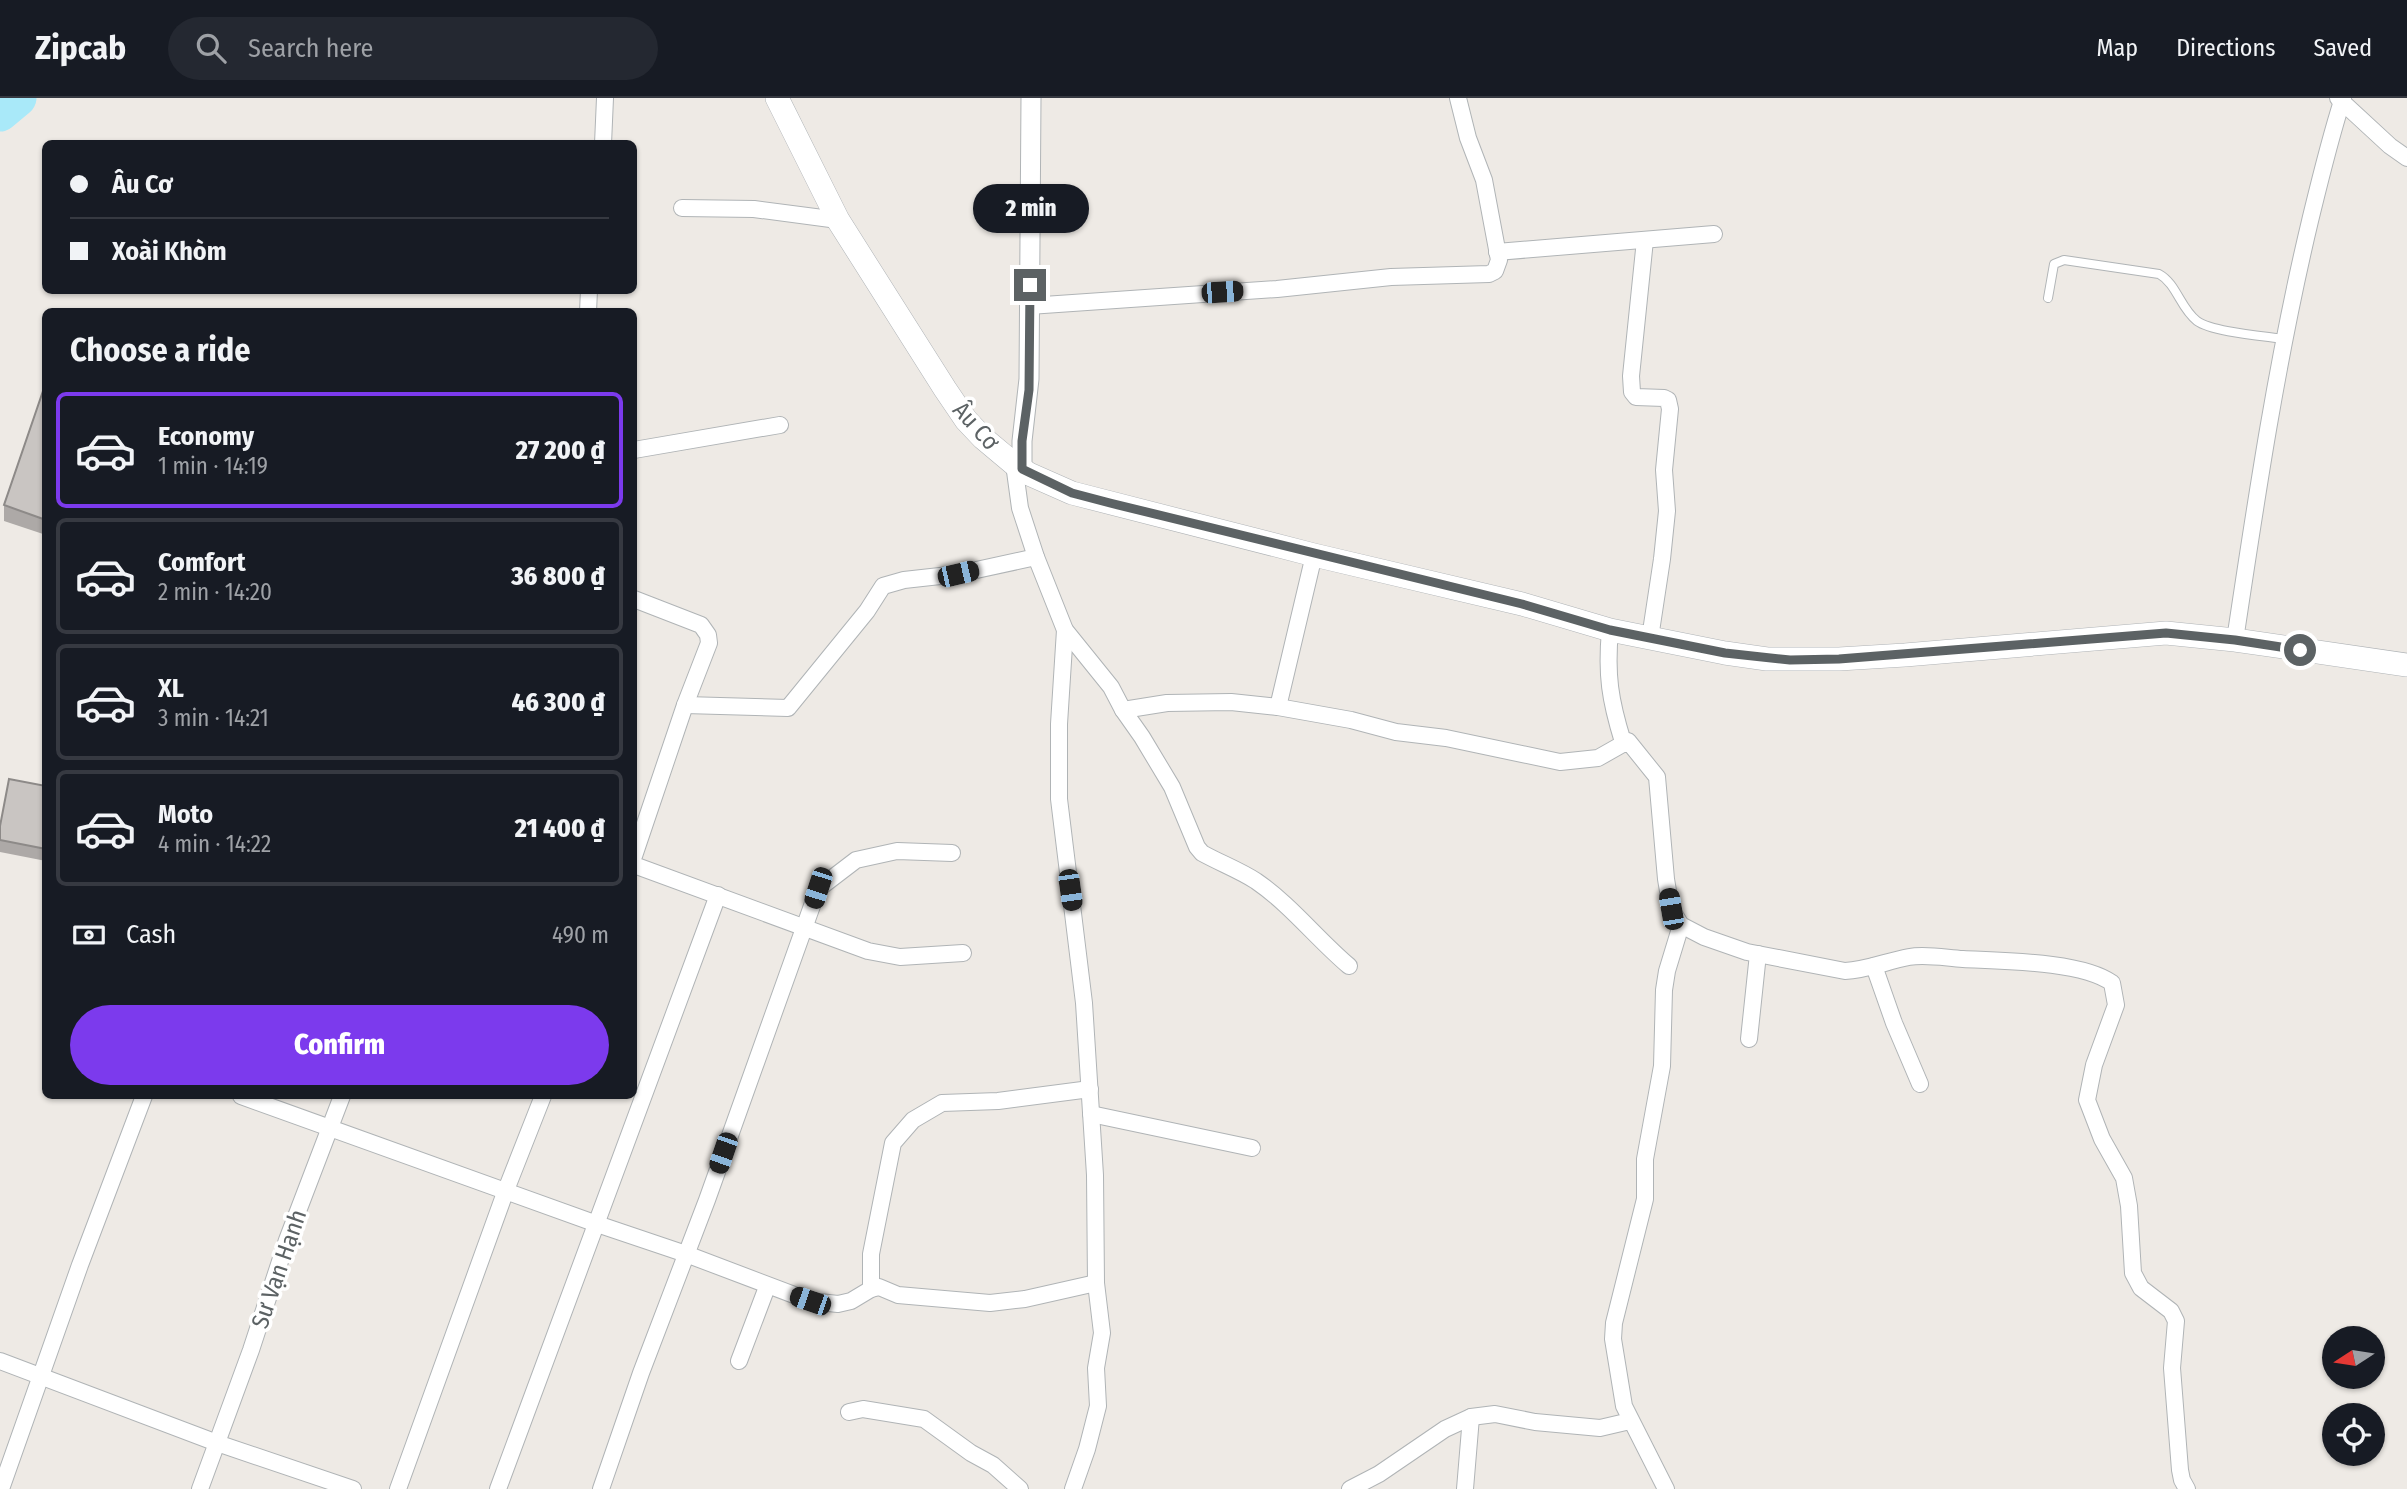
<!DOCTYPE html>
<meta charset="utf-8">
<style>
body{margin:0;font-family:"Fira Sans Condensed",sans-serif;background:#242831;color:#f1f3f6;height:100vh;display:flex;flex-direction:column;font-size:26px;white-space:nowrap}
*{box-sizing:border-box;margin:0}
p{font-size:23px;color:#9ea1a6}
.icon{flex:none;width:38px;height:38px;fill:none;stroke:currentColor;stroke-width:2;stroke-linecap:round;stroke-linejoin:round}
.map{position:relative;flex:1;overflow:hidden}
.panel{position:absolute;left:42px;top:210px;width:595px;height:791px;display:flex;flex-direction:column;background:#171b24;border-radius:10px;box-shadow:0 2px 5px #0004}
.panel>*{flex:none}
.guide{position:absolute;left:42px;top:42px;width:595px;height:154px;border-radius:10px;box-shadow:0 2px 5px #0004;display:grid;align-content:center;height:154px;padding:0 28px;background:#171b24}
.needle{width:46px;rotate:258deg}
.tools{position:absolute;left:2322px;top:1228px;display:grid;gap:14px}
.tools a{display:grid;place-items:center;width:63px;height:63px;border-radius:50%;background:#171b24;box-shadow:0 2px 5px #0004;font-size:35px}
.end{position:absolute;width:32px;height:32px;margin:-16px;border:9px solid #5c6264;background:#fff;box-shadow:0 0 0 4px #fff}
.from{border-radius:50%}
.bubble{position:absolute;height:49px;border-radius:24px;background:#171b24;box-shadow:0 2px 5px #0004;font-size:23px;font-weight:800;line-height:49px;text-align:center}
.car{position:absolute;width:21px;height:42px;margin:-21px -10px;border-radius:9px;box-shadow:0 0 5px 2px #0007;background:linear-gradient(#222 24%,#8ab4d8 0 40%,#222 0 76%,#8ab4d8 0 86%,#222 0)}
.guide b{display:flex;align-items:center;gap:24px;height:66px;font-size:26px}
.guide b+b{border-top:2px solid #363941}
.guide i{width:18px;height:18px;background:#f1f3f6}
ul{padding:0;list-style:none}
li{display:flex;align-items:center;gap:21px;height:116px;margin:0 14px 10px;padding:0 14px;border:4px solid #363941;border-radius:10px}
li div{flex:1}
li b{display:block;font-size:26px}
li em{font-style:normal;font-weight:800}
li.active{border-color:#7c3aed}
li>.icon{width:63px;height:63px;stroke-width:1.5}
h2{padding:0 28px;font-size:32px;line-height:84px}
.pay{display:flex;align-items:center;gap:18px;height:77px;padding:0 28px;font-size:26px}
.pay p{margin-inline-start:auto}
.cta{display:flex;gap:14px;margin-top:auto;padding:14px 28px}
.cta a{flex:1;height:80px;border-radius:42px;background:#7c3aed;color:#fff;font-size:28px;font-weight:800;line-height:80px;text-align:center}
header{display:flex;align-items:center;gap:42px;box-sizing:border-box;height:98px;padding:0 35px;background:#171b24;border-bottom:2px solid #363941}
header strong{font-size:33px}
nav{display:flex;gap:38px;margin-inline-start:auto;font-size:24px}
.search{width:490px;height:63px;background:#242831;display:flex;align-items:center;gap:18px;box-sizing:border-box;padding:0 24px;border-radius:38px;color:#9ea1a6;font-size:26px}
.map>svg:first-child{display:block}
.lines{fill:none;stroke-linecap:round;stroke-linejoin:round}
.river{stroke:#a9e9f9;stroke-width:37}
.service-casing{stroke:#b0b4b6;stroke-width:10}
.minor-casing{stroke:#b0b4b6;stroke-width:18}
.tertiary-casing{stroke:#b0b4b6;stroke-width:21}
.secondary-casing{stroke:#afb3b6;stroke-width:24}
.service{stroke:#fff;stroke-width:8}
.minor{stroke:#fff;stroke-width:16}
.tertiary{stroke:#fff;stroke-width:19}
.secondary{stroke:#fff;stroke-width:23}
.wall{fill:#ada9a7}
.building{fill:#c9c5c2;stroke:#8d8a88;stroke-width:2}
.route{stroke:#5c6264;stroke-width:9}
.labels{text-anchor:middle;stroke-width:7;stroke-linejoin:round;paint-order:stroke}
.street-label{font-size:24px;fill:#5c6264;stroke:#fff}
</style>
<header>
<strong>Zipcab</strong>
<div class="search"><svg class="icon" aria-label="search" viewBox="0 0 24 24"><circle cx="10" cy="10" r="6"/><path d="M15 15l6 6"/></svg>Search here</div>
<nav><a>Map</a><a>Directions</a><a>Saved</a></nav>
</header>
<div class="map">
<svg width="2407" height="1391" viewBox="0 0 2407 1391">
<rect width="100%" height="100%" fill="#eeeae5"/>
<g class="lines">
<!-- river -->
<polyline class="river" points="0,15 18,0"/>
<defs>
<path id="service" d="M2048,200L2054,166L2064,162L2159,176C2177,186 2180,210 2197,223C2212,234 2264,238 2284,241"/>
<g id="minor">
<polyline points="2338,0 2390,48 2407,60"/>
<polyline points="603,46 605,0"/>
<polyline points="682,110 754,111 838,122"/>
<polyline points="1645,142 1631,278 1632,294 1636,299 1664,300 1668,302 1670,311 1664,372 1667,413 1662,461 1650,540"/>
<polyline points="1497,154 1714,136"/>
<polyline points="1029,208 1277,191 1391,179 1489,176 1495,173 1499,162 1484,82 1468,40 1458,0"/>
<polyline points="588,214 589,192"/>
<polyline points="634,352 780,327"/>
<path d="M1014,366L1020,410L1036,459L1065,532L1111,589L1123,612L1142,639L1172,689L1197,749L1202,755C1220,765 1239,772 1256,783C1291,807 1317,841 1349,868"/>
<polyline points="634,501 701,527 708,537 709,545 685,607 634,758"/>
<polyline points="1065,532 1059,626 1059,701 1084,905 1095,1077 1096,1185 1102,1235 1096,1270 1098,1308 1087,1351 1073,1391"/>
<path d="M1610,532C1606,577 1610,602 1623,644"/>
<path d="M2235,542C2256,402 2277,261 2310,123C2320,82 2330,40 2343,0"/>
<polyline points="685,607 788,610 867,513 883,488 904,482 958,476 1036,459"/>
<polyline points="1278,609 1314,457"/>
<path d="M1123,612L1167,605L1231,604L1278,609L1351,622L1396,634L1446,640L1560,664L1598,660L1628,643L1657,679L1666,781L1671,811L1681,827L1704,839L1747,854L1845,873C1867,872 1887,863 1909,859C1926,856 1946,860 1963,861C2001,863 2082,863 2112,885L2116,907L2094,967L2087,1002L2102,1041L2124,1080L2129,1108L2133,1175L2141,1190L2171,1213L2176,1223L2172,1270L2180,1372L2182,1382L2187,1391"/>
<polyline points="634,767 868,853 900,859 963,855"/>
<polyline points="1874,868 1894,925 1920,986"/>
<polyline points="1749,941 1758,856"/>
<polyline points="241,998 597,1126 686,1156 810,1203 838,1206 851,1203 871,1191 879,1189 898,1197 990,1205 1025,1201 1096,1185"/>
<polyline points="1091,1016 1252,1050"/>
<polyline points="871,1191 871,1156 893,1045 913,1022 942,1005 998,1003 1090,991"/>
<polyline points="0,1263 217,1345 353,1391"/>
<polyline points="739,1263 767,1189"/>
<polyline points="849,1314 863,1311 924,1321 971,1355 993,1367 1020,1391"/>
<polyline points="1,1391 80,1167 144,998"/>
<polyline points="200,1391 251,1252 287,1142 342,998"/>
<polyline points="398,1391 506,1092 543,998"/>
<polyline points="498,1391 718,797"/>
<polyline points="601,1391 641,1275 707,1102 818,791 856,762 897,753 952,755"/>
<polyline points="1350,1391 1379,1376 1445,1331 1471,1319 1495,1316 1535,1324 1600,1330 1630,1323"/>
<polyline points="1465,1391 1471,1319"/>
<polyline points="1666,1391 1624,1308 1613,1241 1614,1225 1645,1101 1645,1061 1662,968 1664,892 1667,873 1681,827"/>
</g>
<polyline id="tertiary" points="1022,371 1022,343 1029,281 1031,0"/>
<polyline id="secondary" points="777,0 838,122 945,291 966,322 983,340 1014,366 1029,376 1072,395 1314,457 1522,506 1610,532 1725,555 1767,561 1839,561 1905,557 2166,535 2235,542 2407,567"/>
</defs>
<!-- service casing -->
<use href="#service" class="service-casing"/>
<!-- minor casing -->
<use href="#minor" class="minor-casing"/>
<!-- tertiary casing -->
<use href="#tertiary" class="tertiary-casing"/>
<!-- secondary casing -->
<use href="#secondary" class="secondary-casing"/>
<!-- service -->
<use href="#service" class="service"/>
<!-- minor -->
<use href="#minor" class="minor"/>
<!-- tertiary -->
<use href="#tertiary" class="tertiary"/>
<!-- secondary -->
<use href="#secondary" class="secondary"/>
</g>
<!-- wall -->
<g class="wall">
<polygon points="46,294 46,437 4,423 4,407"/>
<polygon points="46,688 46,763 0,754 0,728"/>
</g>
<!-- building -->
<g class="building">
<polygon points="43,293 46,294 46,422 4,407"/>
<polygon points="9,681 46,688 46,751 0,742 0,728"/>
</g>
<g class="lines">
<!-- route -->
<polyline class="route" points="1030,187 1029,292 1022,343 1022,371 1072,395 1110,405 1522,506 1610,532 1725,555 1790,562 1839,561 2166,535 2235,542 2300,552"/>
</g>
<g class="labels">
<!-- street labels -->
<g class="street-label">
<text transform="translate(976 328) rotate(48)" y="8">Âu Cơ</text>
<text transform="translate(279 1171) rotate(-71)" y="8">Sư Vạn Hạnh</text>
</g>
</g>
</svg>
<div class="tools">
<a><svg class="needle" viewBox="-14 -14 28 28"><path d="M0-13l5 13h-10z" fill="#e53935"/><path d="M0 13l5-13h-10z" fill="#9ea1a6"/></svg></a>
<a><svg class="icon" aria-label="locate" viewBox="0 0 24 24"><circle cx="12" cy="12" r="6"/><path d="M12 2v4M12 18v4M2 12h4M18 12h4"/></svg></a>
</div>
<i class="end from" style="left:2300px;top:552px"></i>
<i class="end" style="left:1030px;top:187px"></i>
<div class="bubble" style="left:973px;top:86px;width:116px">2 min</div>
<i class="car" style="left:1222px;top:194px;rotate:86deg"></i>
<i class="car" style="left:958px;top:476px;rotate:77deg"></i>
<i class="car" style="left:818px;top:790px;rotate:198deg"></i>
<i class="car" style="left:1070px;top:792px;rotate:172deg"></i>
<i class="car" style="left:1671px;top:811px;rotate:350deg"></i>
<i class="car" style="left:723px;top:1055px;rotate:199deg"></i>
<i class="car" style="left:810px;top:1203px;rotate:289deg"></i>
<div class="guide">
<b><i class="from"></i>Âu Cơ</b>
<b><i></i>Xoài Khòm</b>
</div>
<section class="panel">
<h2>Choose a ride</h2>
<ul>
<li class="active"><svg class="icon" aria-label="car" viewBox="0 0 24 24"><path d="M5 17H2v-5l4-1 3-4h7l3 4 3 1v5h-3M9 17h6M6 11h13"/><circle cx="7" cy="17" r="2"/><circle cx="17" cy="17" r="2"/></svg><div><b>Economy</b><p>1 min · 14:19</p></div><em>27 200 ₫</em></li>
<li><svg class="icon" aria-label="car" viewBox="0 0 24 24"><path d="M5 17H2v-5l4-1 3-4h7l3 4 3 1v5h-3M9 17h6M6 11h13"/><circle cx="7" cy="17" r="2"/><circle cx="17" cy="17" r="2"/></svg><div><b>Comfort</b><p>2 min · 14:20</p></div><em>36 800 ₫</em></li>
<li><svg class="icon" aria-label="car" viewBox="0 0 24 24"><path d="M5 17H2v-5l4-1 3-4h7l3 4 3 1v5h-3M9 17h6M6 11h13"/><circle cx="7" cy="17" r="2"/><circle cx="17" cy="17" r="2"/></svg><div><b>XL</b><p>3 min · 14:21</p></div><em>46 300 ₫</em></li>
<li><svg class="icon" aria-label="car" viewBox="0 0 24 24"><path d="M5 17H2v-5l4-1 3-4h7l3 4 3 1v5h-3M9 17h6M6 11h13"/><circle cx="7" cy="17" r="2"/><circle cx="17" cy="17" r="2"/></svg><div><b>Moto</b><p>4 min · 14:22</p></div><em>21 400 ₫</em></li>
</ul>
<div class="pay"><svg class="icon" aria-label="cash" viewBox="0 0 24 24"><path d="M3 7h18v10H3z"/><circle cx="12" cy="12" r="2"/></svg>Cash<p>490 m</p></div>
<div class="cta"><a>Confirm</a></div>
</section>
</div>
